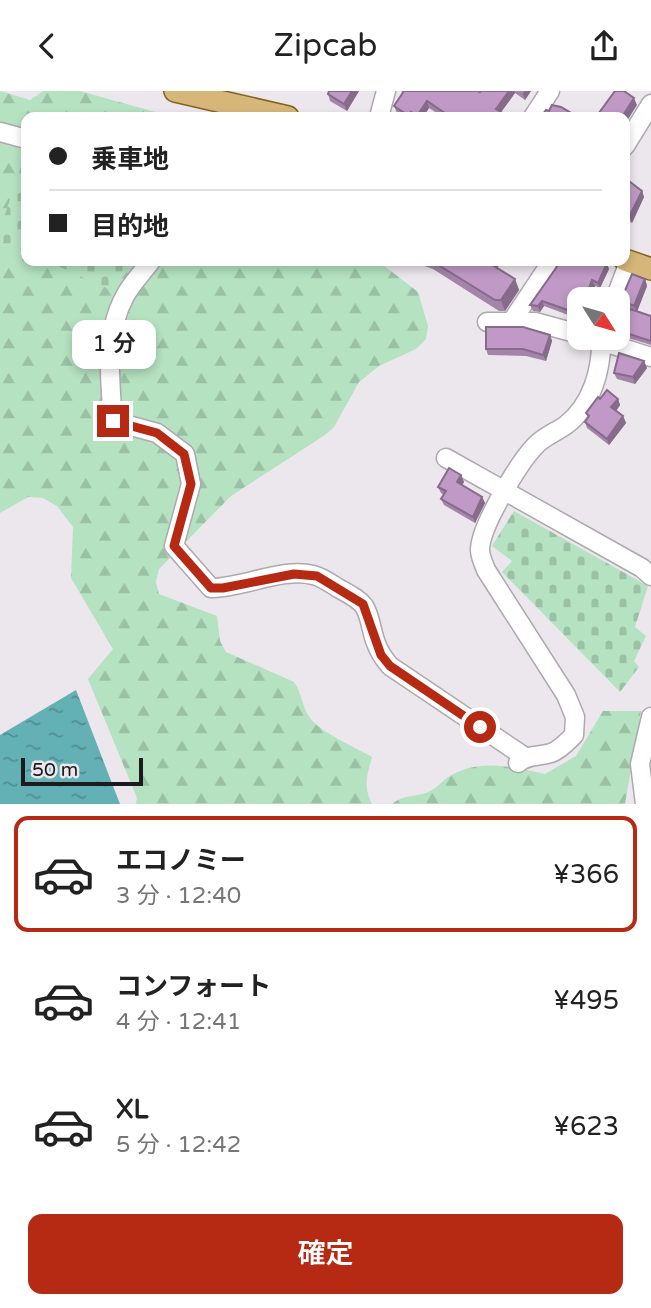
<!DOCTYPE html>
<html lang="ja">
<meta charset="utf-8">
<style>
body{margin:0;font-family:"Varela Round","Noto Sans JP",sans-serif;background:#f2f2f2;color:#222;height:100vh;display:flex;flex-direction:column;font-size:26px;white-space:nowrap}
*{box-sizing:border-box;margin:0}
p{font-size:23px;color:#767676}
.icon{flex:none;width:38px;height:38px;fill:none;stroke:currentColor;stroke-width:2;stroke-linecap:round;stroke-linejoin:round}
.map{position:relative;height:713px;overflow:hidden}
.side{display:flex;flex-direction:column;background:#fff;flex:1}
.side>*{flex:none}
.hud{position:absolute;left:21px;top:21px;width:609px;height:154px;border-radius:14px;box-shadow:0 4px 10px #0003;display:grid;align-content:center;height:154px;padding:0 28px;background:#fff}
.needle{width:46px;rotate:127deg}
.controls{position:absolute;left:567px;top:196px;display:grid;gap:14px}
.controls a{display:grid;place-items:center;width:63px;height:63px;border-radius:14px;background:#fff;box-shadow:0 4px 10px #0003;font-size:35px}
.scale{position:absolute;left:21px;bottom:18px;width:122px;box-sizing:border-box;padding-left:7px;border:4px solid #1c1a1d;border-top:0;font-size:19px;line-height:24px;white-space:nowrap;color:#1c1a1d;-webkit-text-stroke:5px #ece6ed;paint-order:stroke}
.end{position:absolute;width:32px;height:32px;margin:-16px;border:9px solid #b62913;background:#fff;box-shadow:0 0 0 4px #fff}
.from{border-radius:50%}
.bubble{position:absolute;height:49px;border-radius:14px;background:#fff;box-shadow:0 4px 10px #0003;font-size:23px;font-weight:600;line-height:49px;text-align:center}
.hud b{display:flex;align-items:center;gap:24px;height:66px;font-size:26px}
.hud b+b{border-top:2px solid #e0e0e0}
.hud i{width:18px;height:18px;background:#222}
ul{padding:12px 0 0;list-style:none}
li{display:flex;align-items:center;gap:21px;height:116px;margin:0 14px 10px;padding:0 14px;border:4px solid transparent;border-radius:14px}
li div{flex:1}
li b{display:block;font-size:26px}
li em{font-style:normal;font-weight:600}
li.current{border-color:#b62913}
li>.icon{width:63px;height:63px;stroke-width:1.5}
.action{display:flex;gap:14px;margin-top:auto;padding:14px 28px}
.action a{flex:1;height:80px;border-radius:14px;background:#b62913;color:#fff;font-size:28px;font-weight:600;line-height:80px;text-align:center}
header{display:flex;justify-content:space-between;align-items:center;height:91px;padding:0 28px;background:#fff;font-size:32px;font-weight:600}
.map>svg:first-child{display:block}
.forest{fill:url(#forest-firs)}
.cemetery{fill:url(#cemetery-stones)}
.water{fill:url(#water-ripples)}
.lines{fill:none;stroke-linecap:round;stroke-linejoin:round}
.minor-casing{stroke:#aea8af;stroke-width:21}
.major-casing{stroke:#83611f;stroke-width:24}
.minor{stroke:#fff;stroke-width:18}
.major{stroke:#d6b779;stroke-width:21}
.wall{fill:#a584aa}
.shaded-wall{fill:#866b8b}
.building{fill:#c099c6;stroke:#866b8b;stroke-width:2}
.route{stroke:#b62913;stroke-width:9}
</style>
<header><svg class="icon" aria-label="back" viewBox="0 0 24 24"><path d="M15 5l-7 7 7 7"/></svg>Zipcab<svg class="icon" aria-label="share" viewBox="0 0 24 24"><path d="M12 15V3M7 8l5-5 5 5M5 13v7h14v-7"/></svg></header>
<div class="map">
<svg width="651" height="713" viewBox="0 0 651 713">
<defs>
<pattern id="forest-firs" width="22" height="20" patternUnits="userSpaceOnUse" patternTransform="scale(1.75)"><rect width="22" height="20" fill="#b5e2c1"/><path d="M5 1l3.5 6h-7zM16 11l3.5 6h-7z" fill="#9bc1a5"/></pattern>
<pattern id="cemetery-stones" width="16" height="16" patternUnits="userSpaceOnUse" patternTransform="scale(1.75)"><rect width="16" height="16" fill="#b5e2c1"/><path d="M2 7V4a2 2 0 0 1 4 0v3zM10 15v-3a2 2 0 0 1 4 0v3z" fill="#9bc1a5"/></pattern>
<pattern id="water-ripples" width="26" height="14" patternUnits="userSpaceOnUse" patternTransform="scale(1.75)"><rect width="26" height="14" fill="#63b0b5"/><path d="M2 4q2-2 4 0t4 0M15 11q2-2 4 0t4 0" fill="none" stroke="#518e93"/></pattern>
</defs>
<rect width="100%" height="100%" fill="#ece6ed"/>
<!-- forest -->
<g class="forest">
<path d="M0,0L30,9L43,0H80L173,26H26V170H378L418,201L428,235L426,248L416,258L379,275L359,291L334,336L325,344L231,405L159,478L156,491L159,503L217,525L220,550L226,561L294,591C302,602 302,617 310,627C321,642 355,656 372,666C367,684 363,695 372,713H136L137,707L88,588L113,558L71,487L73,436L57,415L43,407L28,406L0,422Z"/>
<path d="M603,620H641L625,713H392C406,702 419,707 432,699C439,695 443,689 450,685C481,667 513,676 545,683L576,665Z"/>
</g>
<!-- cemetery -->
<g class="cemetery">
<polygon points="26,61 26,160 0,148 0,138"/>
<polygon points="47,170 134,170 113,200"/>
<polygon points="514,420 648,495 635,536 646,545 634,570 639,576 620,601 502,481 512,470 492,455"/>
</g>
<!-- water -->
<polygon class="water" points="76,599 120,713 0,713 0,644"/>
<g class="lines">
<defs>
<g id="minor">
<polyline points="379,26 386,0"/>
<polyline points="533,26 550,0"/>
<polyline points="0,41 26,48"/>
<polyline points="625,55 651,13"/>
<path d="M151,170C143,181 131,193 125,205C104,243 110,289 113,330L157,342L185,363L191,393L174,455L211,497C243,497 283,476 313,484C322,486 330,492 338,497C347,502 358,507 364,515C371,526 371,540 376,552C379,561 384,568 390,575L525,666"/>
<polyline points="615,208 629,171"/>
<polyline points="512,230 552,170"/>
<polyline points="487,231 535,231 579,243"/>
<polyline points="591,247 651,266"/>
<polyline points="446,367 642,477 651,485"/>
<path d="M518,672C528,663 539,666 551,662C560,659 568,650 574,644L575,626L566,604L486,479C484,473 480,466 480,459C480,436 518,373 535,355C543,346 556,341 566,334C592,314 602,278 601,247"/>
<polyline points="645,713 640,673 651,626"/>
</g>
<g id="major">
<polyline points="175,0 288,26"/>
<polyline points="625,169 651,178"/>
</g>
</defs>
<!-- minor casing -->
<use href="#minor" class="minor-casing"/>
<!-- major casing -->
<use href="#major" class="major-casing"/>
<!-- minor -->
<use href="#minor" class="minor"/>
<!-- major -->
<use href="#major" class="major"/>
</g>
<!-- wall -->
<g class="wall">
<polygon points="359,0 347,20 330,10 328,3"/>
<polygon points="401,0 478,0 480,1 481,0 531,0 525,9 515,2 501,21 509,26 443,26 429,17 423,26 403,26 397,22 394,15 403,2"/>
<polygon points="625,87 642,100 644,106 632,132 625,127"/>
<polygon points="410,170 502,170 497,177 515,188 519,199 505,220 499,220 433,178"/>
<polygon points="556,177 609,178 600,197 595,195 590,208 579,208 579,228 544,215 540,221 533,220 530,214"/>
<polygon points="645,188 647,195 637,220 651,225 651,254 625,246 623,241 630,218 623,216 621,209"/>
<polygon points="550,244 552,250 546,270 526,265 488,264 486,258"/>
<polygon points="644,270 647,277 635,293 617,288 614,282"/>
<polygon points="600,308 618,308 620,314 616,320 623,325 626,332 609,354 587,337 585,331 588,327 586,322"/>
<polygon points="461,384 464,391 462,394 482,406 485,412 475,432 444,414 441,408 444,404 441,402 438,396"/>
</g>
<!-- shaded-wall -->
<g class="shaded-wall">
<polygon points="352,0 359,0 347,20 344,13"/>
<polygon points="509,0 514,0 515,2 499,24 496,18"/>
<polygon points="524,0 531,0 525,9 523,3"/>
<polygon points="634,7 637,14 625,33 625,26 622,26"/>
<polygon points="427,10 429,17 423,26 418,26"/>
<polygon points="642,100 644,106 632,132 629,126"/>
<polygon points="491,170 502,170 493,183 489,172"/>
<polygon points="607,172 609,178 600,197 598,192"/>
<polygon points="515,188 519,199 505,220 501,209"/>
<polygon points="645,188 647,195 637,221 634,215"/>
<polygon points="592,189 595,195 590,208 585,208"/>
<polygon points="542,210 544,215 540,221 538,215"/>
<polygon points="550,244 552,250 546,270 543,264"/>
<polygon points="644,270 647,277 635,293 633,286"/>
<polygon points="618,308 620,314 614,323 611,316"/>
<polygon points="623,325 626,332 609,354 607,348"/>
<polygon points="461,384 464,391 460,397 457,391"/>
<polygon points="482,406 485,412 475,432 473,426"/>
</g>
<!-- building -->
<g class="building">
<polygon points="329,0 352,0 344,13 328,3"/>
<polygon points="404,0 478,0 480,1 481,0 509,0 496,18 509,26 448,26 449,25 427,10 417,25 411,21 409,25 394,15"/>
<polygon points="615,0 624,0 634,7 622,26 596,26"/>
<polygon points="552,14 561,16 571,22 569,26 541,26 546,19 549,20"/>
<polygon points="625,87 642,100 629,126 625,123"/>
<polygon points="432,170 491,170 489,172 515,188 501,209 495,209"/>
<polygon points="559,170 602,170 607,172 598,192 592,189 585,208 579,208 579,223 542,210 538,215 530,214 556,177"/>
<polygon points="632,183 645,188 634,215 621,209"/>
<polygon points="630,218 651,225 651,250 623,241"/>
<polygon points="486,236 523,236 550,244 543,264 523,258 486,258"/>
<polygon points="619,262 644,270 633,286 614,282"/>
<polygon points="607,299 618,308 611,316 623,325 607,348 585,331 589,325 586,322 598,306 600,308"/>
<polygon points="449,377 461,384 457,391 482,406 473,426 441,408 446,400 438,396"/>
</g>
<g class="lines">
<!-- route -->
<polyline class="route" points="113,330 157,342 184,363 191,393 174,455 211,497 223,497 294,483 317,485 363,513 381,564 390,575 480,636"/>
</g>
</svg>
<div class="controls">
<a><svg class="needle" viewBox="-14 -14 28 28"><path d="M0-13l5 13h-10z" fill="#e53935"/><path d="M0 13l5-13h-10z" fill="#767676"/></svg></a>
</div>
<div class="scale">50 m</div>
<i class="end from" style="left:480px;top:636px"></i>
<i class="end" style="left:113px;top:330px"></i>
<div class="bubble" style="left:72px;top:229px;width:84px">1 分</div>
<div class="hud">
<b><i class="from"></i>乗車地</b>
<b><i></i>目的地</b>
</div>
</div>
<section class="side">
<ul>
<li class="current"><svg class="icon" aria-label="car" viewBox="0 0 24 24"><path d="M5 17H2v-5l4-1 3-4h7l3 4 3 1v5h-3M9 17h6M6 11h13"/><circle cx="7" cy="17" r="2"/><circle cx="17" cy="17" r="2"/></svg><div><b>エコノミー</b><p>3 分 · 12:40</p></div><em>¥366</em></li>
<li><svg class="icon" aria-label="car" viewBox="0 0 24 24"><path d="M5 17H2v-5l4-1 3-4h7l3 4 3 1v5h-3M9 17h6M6 11h13"/><circle cx="7" cy="17" r="2"/><circle cx="17" cy="17" r="2"/></svg><div><b>コンフォート</b><p>4 分 · 12:41</p></div><em>¥495</em></li>
<li><svg class="icon" aria-label="car" viewBox="0 0 24 24"><path d="M5 17H2v-5l4-1 3-4h7l3 4 3 1v5h-3M9 17h6M6 11h13"/><circle cx="7" cy="17" r="2"/><circle cx="17" cy="17" r="2"/></svg><div><b>XL</b><p>5 分 · 12:42</p></div><em>¥623</em></li>
</ul>
<div class="action"><a>確定</a></div>
</section>
